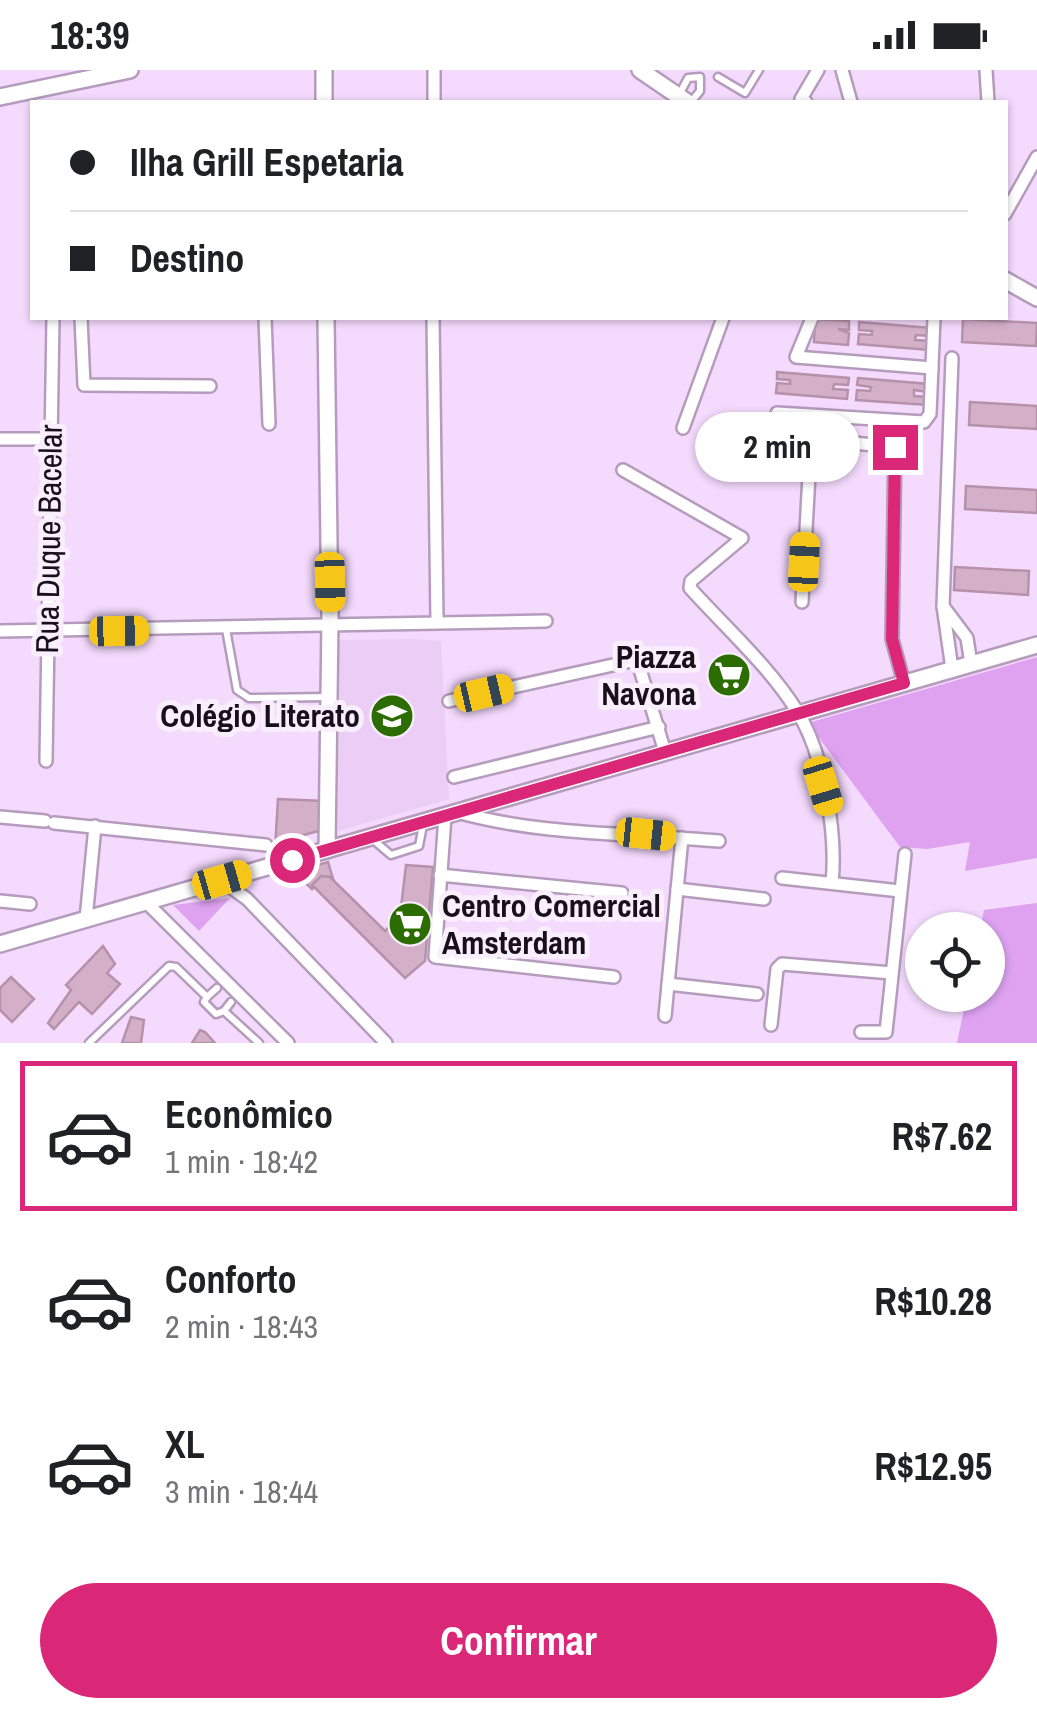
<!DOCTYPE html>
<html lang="pt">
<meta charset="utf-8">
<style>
body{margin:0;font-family:"Archivo Narrow",sans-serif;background:#f2f2f2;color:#202124;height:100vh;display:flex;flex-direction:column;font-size:38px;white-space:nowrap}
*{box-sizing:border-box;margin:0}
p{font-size:32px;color:#757577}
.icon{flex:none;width:55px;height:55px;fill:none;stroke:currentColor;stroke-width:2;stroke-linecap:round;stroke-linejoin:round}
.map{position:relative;height:973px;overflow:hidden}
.sheet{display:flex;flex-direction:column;background:#fff;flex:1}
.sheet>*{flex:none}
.banner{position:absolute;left:30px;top:30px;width:978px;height:220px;border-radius:0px;box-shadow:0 2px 8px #0004;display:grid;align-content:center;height:220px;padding:0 40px;background:#fff}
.controls{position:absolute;left:905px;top:842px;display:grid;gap:20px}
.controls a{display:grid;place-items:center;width:100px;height:100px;border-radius:50%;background:#fff;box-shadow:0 2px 8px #0004;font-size:50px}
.end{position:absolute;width:45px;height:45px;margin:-22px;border:12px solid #db2777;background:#fff;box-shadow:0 0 0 5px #fff}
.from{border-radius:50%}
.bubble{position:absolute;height:70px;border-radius:35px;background:#fff;box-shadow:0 2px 8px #0004;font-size:32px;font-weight:700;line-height:70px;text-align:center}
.car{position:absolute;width:30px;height:60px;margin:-30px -15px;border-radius:12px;box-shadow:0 0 8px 2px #0007;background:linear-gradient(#f5c518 24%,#345 0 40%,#f5c518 0 76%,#345 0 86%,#f5c518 0)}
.banner b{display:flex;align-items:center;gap:35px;height:95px;font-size:38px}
.banner b+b{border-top:2px solid #e0e0e0}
.banner i{width:25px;height:25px;background:#202124}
ul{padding:18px 0 0;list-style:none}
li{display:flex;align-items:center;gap:30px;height:150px;margin:0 20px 15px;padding:0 20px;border:5px solid transparent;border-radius:0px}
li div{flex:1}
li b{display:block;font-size:38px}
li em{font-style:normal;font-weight:700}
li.active{border-color:#db2777}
li>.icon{width:90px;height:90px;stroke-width:1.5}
.cta{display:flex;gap:20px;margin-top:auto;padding:20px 40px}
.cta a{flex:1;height:115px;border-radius:60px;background:#db2777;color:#fff;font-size:40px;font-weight:700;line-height:115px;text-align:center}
.status{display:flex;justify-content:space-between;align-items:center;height:70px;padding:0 50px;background:#fff;direction:ltr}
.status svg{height:28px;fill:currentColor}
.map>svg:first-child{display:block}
.built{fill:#eccdf6}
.green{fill:#dea2f1}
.building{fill:#d4afc8;stroke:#b692aa;stroke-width:2.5}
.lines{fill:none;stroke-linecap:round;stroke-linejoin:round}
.lane-casing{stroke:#b59cbd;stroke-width:11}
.street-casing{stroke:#b59cbd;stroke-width:16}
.secondary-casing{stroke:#b59cbd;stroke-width:20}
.lane{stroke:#fff;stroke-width:6}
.street{stroke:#fff;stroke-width:11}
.secondary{stroke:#fff;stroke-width:15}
.route{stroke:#db2777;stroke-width:12}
.labels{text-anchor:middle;stroke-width:10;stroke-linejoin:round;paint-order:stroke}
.street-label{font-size:32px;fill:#180f1b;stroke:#f8eefc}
.poi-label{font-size:32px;font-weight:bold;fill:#180f1b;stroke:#f8eefc;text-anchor:end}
</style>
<div class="status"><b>18:39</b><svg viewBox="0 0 49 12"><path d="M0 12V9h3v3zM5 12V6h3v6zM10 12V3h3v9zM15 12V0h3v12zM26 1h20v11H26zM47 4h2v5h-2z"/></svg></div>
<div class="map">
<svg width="1037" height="973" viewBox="0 0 1037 973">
<rect width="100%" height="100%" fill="#f4dafd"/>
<!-- built -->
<polygon class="built" points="412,569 441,571 449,729 338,761 339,570"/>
<!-- green -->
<g class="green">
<polygon points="1037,587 1037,788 965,801 970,772 927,779 900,777 808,653"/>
<polygon points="230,828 199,861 173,835"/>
<polygon points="1037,833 1037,973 957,973 967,925 988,925 988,860 980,860 984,840"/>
</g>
<!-- building -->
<g class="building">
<polygon points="815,249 849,251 849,260 838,259 849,263 848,275 814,272"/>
<polygon points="963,249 1037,253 1036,276 962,272"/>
<polygon points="859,252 931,258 930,266 916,265 915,270 930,271 929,280 858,274 859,264 872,265 872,261 859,260"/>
<polygon points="777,302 849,308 848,315 834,314 833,319 848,320 847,329 776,323 777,313 790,314 790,310 777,309"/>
<polygon points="858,308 929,314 928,322 914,320 914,326 928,327 928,335 856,330 857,320 870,321 871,317 857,315"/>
<polygon points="970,332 1037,336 1037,359 969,355"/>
<polygon points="966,416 1037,420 1037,443 965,439"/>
<polygon points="955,497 1029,501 1028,525 954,520"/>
<polygon points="738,588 748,606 721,623 710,605"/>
<polygon points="278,729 324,731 322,760 289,769 289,775 275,779"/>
<polygon points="328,792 334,812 321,806 312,819 294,802"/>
<polygon points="406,795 433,797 425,891 405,908 312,815 321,806 330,807 385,861 400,846"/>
<polygon points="103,876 115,894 107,903 120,914 92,944 79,932 54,959 48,953 71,920 66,915"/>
<polygon points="11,907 34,929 12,952 0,940 0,918"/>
<polygon points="131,947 144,950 141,973 122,973"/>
<polygon points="200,960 205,962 215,973 192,973"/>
</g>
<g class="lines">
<defs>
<g id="lane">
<polyline points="718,7 745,23 759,0"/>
<polyline points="679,25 688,8 700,7 700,21 691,32"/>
<polyline points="226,559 237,620 249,628 328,627"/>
<polyline points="371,768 391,785 419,776 423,755"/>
<polyline points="207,927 217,918"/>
<polyline points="224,941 231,932"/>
<polyline points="89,973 169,896 176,897 207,927 204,932 216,944 224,941 259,973"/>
</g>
<g id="street">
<polyline points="842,0 851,32"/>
<polyline points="986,0 988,32"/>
<polyline points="434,32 434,0"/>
<polyline points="806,32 801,29 818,0"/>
<polyline points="1005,144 1037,87"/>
<polyline points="81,248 84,315 210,316"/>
<polyline points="265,248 269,354"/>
<polyline points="433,248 437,550"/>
<polyline points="812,248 796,287 932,298"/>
<polyline points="952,288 943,536 952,599"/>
<polyline points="777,343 924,352 930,344 934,248"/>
<polyline points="683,358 723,248"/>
<polyline points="0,369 51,369"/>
<path d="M623,400L742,468L691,511L690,518C725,557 769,596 797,641C824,684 837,763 832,813"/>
<polyline points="802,532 811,369 895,377 892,569 904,613"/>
<polyline points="943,536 967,568 971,594"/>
<polyline points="0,561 546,551"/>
<polyline points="449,631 631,591 639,596 665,682"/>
<polyline points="46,691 53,248"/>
<polyline points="454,707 659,657"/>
<path d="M457,742C543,766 631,763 719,771"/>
<polyline points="445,746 435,887 614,907"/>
<polyline points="0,747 45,751"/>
<polyline points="54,753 266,775"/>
<polyline points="440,805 622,823"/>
<polyline points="782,808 900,821"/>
<polyline points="221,810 247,829 386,973"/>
<polyline points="677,819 764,829"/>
<polyline points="0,831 30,834"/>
<polyline points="146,832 288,973"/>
<polyline points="86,849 95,756"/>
<polyline points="668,914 757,924"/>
<polyline points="665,946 682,768"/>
<polyline points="771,955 777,899 782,894 892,903"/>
<polyline points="861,962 886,962 905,784"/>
</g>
<g id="secondary">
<polyline points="324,0 324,32"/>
<polyline points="640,0 687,32"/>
<polyline points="0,27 130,0"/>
<polyline points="1005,210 1037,228"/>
<polyline points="326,248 330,549 327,780"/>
<polyline points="0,874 1037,575"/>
</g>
</defs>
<!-- lane casing -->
<use href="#lane" class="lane-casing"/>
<!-- street casing -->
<use href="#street" class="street-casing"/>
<!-- secondary casing -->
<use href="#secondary" class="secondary-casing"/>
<!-- lane -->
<use href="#lane" class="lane"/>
<!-- street -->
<use href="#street" class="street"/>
<!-- secondary -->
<use href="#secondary" class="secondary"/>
</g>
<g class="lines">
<!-- route -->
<polyline class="route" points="292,790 904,613 892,569 895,377"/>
</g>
<!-- icons -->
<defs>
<symbol id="supermarket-disc" viewBox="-11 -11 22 22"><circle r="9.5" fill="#2c6d03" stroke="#f8eefc"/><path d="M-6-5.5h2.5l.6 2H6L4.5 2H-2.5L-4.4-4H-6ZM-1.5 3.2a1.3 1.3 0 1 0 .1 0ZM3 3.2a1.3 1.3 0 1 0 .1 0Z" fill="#fff"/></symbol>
<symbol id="school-disc" viewBox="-11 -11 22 22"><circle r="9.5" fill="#2c6d03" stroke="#f8eefc"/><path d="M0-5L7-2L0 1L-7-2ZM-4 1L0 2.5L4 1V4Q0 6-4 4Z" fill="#fff"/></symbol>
</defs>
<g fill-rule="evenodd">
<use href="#supermarket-disc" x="704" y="580" width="50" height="50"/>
<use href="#school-disc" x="367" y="621" width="50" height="50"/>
<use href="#supermarket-disc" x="385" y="829" width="50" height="50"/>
</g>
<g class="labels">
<!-- street labels -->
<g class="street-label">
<text transform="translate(49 469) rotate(-89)" y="11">Rua Duque Bacelar</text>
</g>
<!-- poi labels -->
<g class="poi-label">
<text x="696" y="598">Piazza<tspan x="696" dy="37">Navona</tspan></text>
<text x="360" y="657">Colégio Literato</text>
<text x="442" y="847" text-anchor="start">Centro Comercial<tspan x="442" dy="37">Amsterdam</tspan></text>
</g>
</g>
</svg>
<div class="controls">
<a><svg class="icon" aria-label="locate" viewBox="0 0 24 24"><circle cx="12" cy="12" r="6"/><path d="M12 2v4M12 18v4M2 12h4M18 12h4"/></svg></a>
</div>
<i class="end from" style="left:292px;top:790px"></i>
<i class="end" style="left:895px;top:377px"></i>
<div class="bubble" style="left:695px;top:342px;width:165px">2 min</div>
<i class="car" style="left:804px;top:492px;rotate:3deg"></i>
<i class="car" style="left:330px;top:512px;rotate:179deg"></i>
<i class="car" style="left:119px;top:561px;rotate:89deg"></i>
<i class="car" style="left:484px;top:623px;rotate:77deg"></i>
<i class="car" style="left:823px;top:716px;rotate:163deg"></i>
<i class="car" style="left:646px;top:764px;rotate:96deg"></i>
<i class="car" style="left:222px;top:810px;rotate:74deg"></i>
<div class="banner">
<b><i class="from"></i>Ilha Grill Espetaria</b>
<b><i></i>Destino</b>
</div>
</div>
<section class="sheet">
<ul>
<li class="active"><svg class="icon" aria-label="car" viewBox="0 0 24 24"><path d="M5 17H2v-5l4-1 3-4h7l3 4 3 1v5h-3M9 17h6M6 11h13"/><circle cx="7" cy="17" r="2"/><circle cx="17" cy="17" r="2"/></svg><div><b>Econômico</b><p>1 min · 18:42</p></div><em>R$7.62</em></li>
<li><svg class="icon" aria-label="car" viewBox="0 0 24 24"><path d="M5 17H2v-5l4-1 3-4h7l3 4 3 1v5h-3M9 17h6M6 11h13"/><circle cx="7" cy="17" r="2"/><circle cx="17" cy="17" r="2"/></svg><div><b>Conforto</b><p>2 min · 18:43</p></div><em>R$10.28</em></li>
<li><svg class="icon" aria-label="car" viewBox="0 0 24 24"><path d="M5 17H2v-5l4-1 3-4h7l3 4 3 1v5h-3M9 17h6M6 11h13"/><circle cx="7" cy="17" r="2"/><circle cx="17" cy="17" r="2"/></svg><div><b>XL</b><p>3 min · 18:44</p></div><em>R$12.95</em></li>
</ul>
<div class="cta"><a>Confirmar</a></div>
</section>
